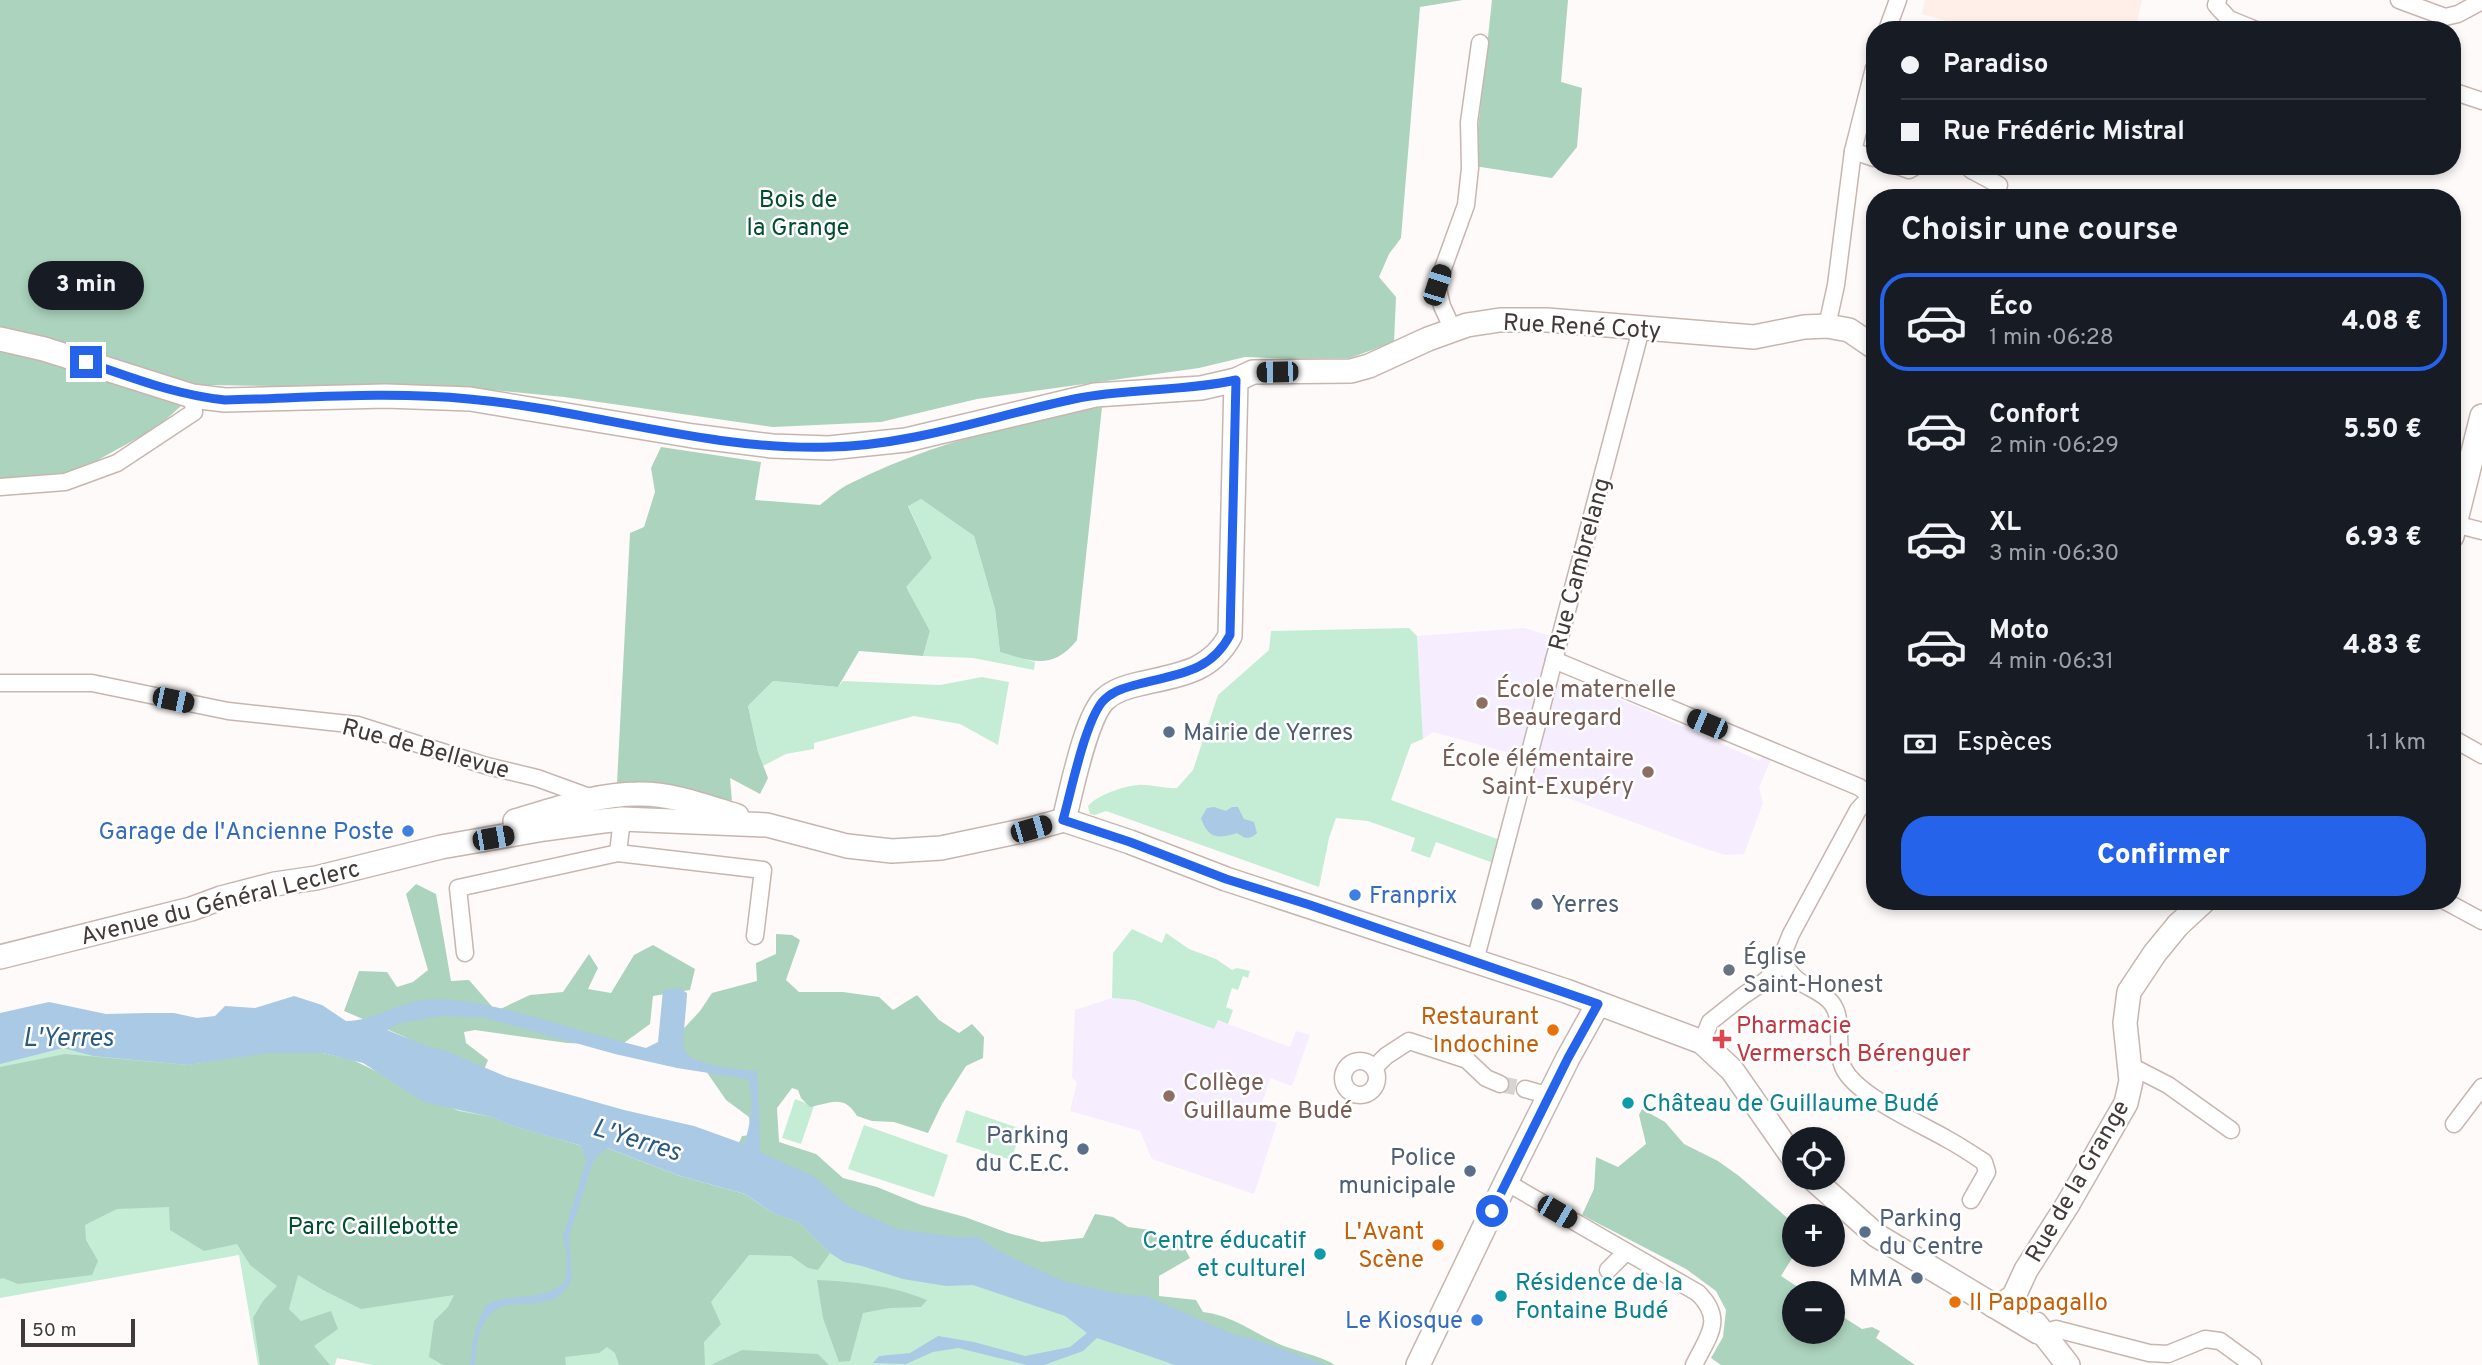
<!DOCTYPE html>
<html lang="fr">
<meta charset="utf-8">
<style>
body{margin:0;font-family:Overpass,sans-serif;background:#242831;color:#f1f3f6;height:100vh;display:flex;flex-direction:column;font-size:26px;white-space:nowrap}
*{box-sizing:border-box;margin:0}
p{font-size:23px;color:#9ea1a6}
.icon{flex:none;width:38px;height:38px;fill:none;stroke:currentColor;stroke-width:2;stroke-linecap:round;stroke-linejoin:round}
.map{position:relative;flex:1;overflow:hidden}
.sheet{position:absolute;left:1866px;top:189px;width:595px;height:721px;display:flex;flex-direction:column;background:#171b24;border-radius:28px;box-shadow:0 4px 10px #0003}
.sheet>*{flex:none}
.guide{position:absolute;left:1866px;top:21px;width:595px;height:154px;border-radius:28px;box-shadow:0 4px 10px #0003;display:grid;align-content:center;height:154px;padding:0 35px;background:#171b24}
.controls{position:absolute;left:1782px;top:1127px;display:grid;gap:14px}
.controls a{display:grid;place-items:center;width:63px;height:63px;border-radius:50%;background:#171b24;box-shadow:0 4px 10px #0003;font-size:35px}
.scale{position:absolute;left:21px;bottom:18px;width:114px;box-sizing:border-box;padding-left:7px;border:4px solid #423a38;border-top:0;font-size:19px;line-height:24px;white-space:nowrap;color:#423a38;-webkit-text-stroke:5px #fff;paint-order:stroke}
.end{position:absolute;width:32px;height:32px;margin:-16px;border:9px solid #2563eb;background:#fff;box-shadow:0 0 0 4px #fff}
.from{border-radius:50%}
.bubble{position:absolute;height:49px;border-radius:24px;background:#171b24;box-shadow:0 4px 10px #0003;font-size:23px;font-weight:800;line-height:49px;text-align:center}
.car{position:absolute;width:21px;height:42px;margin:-21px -10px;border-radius:9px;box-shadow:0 0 5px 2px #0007;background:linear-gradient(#222 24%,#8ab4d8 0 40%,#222 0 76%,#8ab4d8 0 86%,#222 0)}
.guide b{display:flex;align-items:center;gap:24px;height:66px;font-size:26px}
.guide b+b{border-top:2px solid #363941}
.guide i{width:18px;height:18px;background:#f1f3f6}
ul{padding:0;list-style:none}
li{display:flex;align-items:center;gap:21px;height:98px;margin:0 14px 10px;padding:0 21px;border:4px solid transparent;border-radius:28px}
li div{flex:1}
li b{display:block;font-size:26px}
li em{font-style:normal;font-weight:800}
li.active{border-color:#2563eb}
li>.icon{width:63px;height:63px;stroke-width:1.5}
h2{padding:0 35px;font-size:32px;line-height:84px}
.pay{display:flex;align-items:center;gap:18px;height:77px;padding:0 35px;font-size:26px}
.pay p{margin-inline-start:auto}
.button{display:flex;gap:14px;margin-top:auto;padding:14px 35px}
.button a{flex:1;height:80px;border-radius:28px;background:#2563eb;color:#fff;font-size:28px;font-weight:800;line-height:80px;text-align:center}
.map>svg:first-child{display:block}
.built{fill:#ffefe8}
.education{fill:#f6edfe}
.green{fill:#c5edd6}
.forest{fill:#acd3bd}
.water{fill:#aac9e5;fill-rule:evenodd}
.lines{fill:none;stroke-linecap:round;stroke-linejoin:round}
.street-tunnel{stroke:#d8d4d2;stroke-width:16;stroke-dasharray:16 8;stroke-linecap:butt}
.street-casing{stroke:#c7b6af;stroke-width:19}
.secondary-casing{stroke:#c7b6af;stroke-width:26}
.street{stroke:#fff;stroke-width:16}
.secondary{stroke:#fff;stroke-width:23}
.route{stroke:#2563eb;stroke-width:9}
.education-dot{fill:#8d6e63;stroke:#fff;stroke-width:2.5}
.service-dot{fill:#5c6f8a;stroke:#fff;stroke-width:2.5}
.shop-dot{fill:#3f7fe0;stroke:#fff;stroke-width:2.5}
.worship-dot{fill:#6b7280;stroke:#fff;stroke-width:2.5}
.food-dot{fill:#e8710a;stroke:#fff;stroke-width:2.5}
.health-dot{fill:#e0444e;stroke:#fff;stroke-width:2.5}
.culture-dot{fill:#0f9aa8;stroke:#fff;stroke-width:2.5}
.labels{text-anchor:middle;stroke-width:5;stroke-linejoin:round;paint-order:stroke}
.park-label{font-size:24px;fill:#024c30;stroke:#fff}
.street-label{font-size:24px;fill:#423a38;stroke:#fff}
.education-label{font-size:24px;fill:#785e54;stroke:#fff;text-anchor:start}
.service-label{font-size:24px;fill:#4e5e75;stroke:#fff;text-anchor:start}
.shop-label{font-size:24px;fill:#366cbe;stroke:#fff;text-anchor:end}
.worship-label{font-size:24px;fill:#5b616d;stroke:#fff;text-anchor:start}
.food-label{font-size:24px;fill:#c56008;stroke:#fff;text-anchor:end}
.health-label{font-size:24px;fill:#be3a42;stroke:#fff;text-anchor:start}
.culture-label{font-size:24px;fill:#0d838f;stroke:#fff;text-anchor:start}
.water-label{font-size:26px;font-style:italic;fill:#2a5a80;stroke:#fff}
</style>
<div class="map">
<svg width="2482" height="1365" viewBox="0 0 2482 1365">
<rect width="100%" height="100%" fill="#fefaf9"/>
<!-- built -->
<polygon class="built" points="1925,0 2142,0 2135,30 1978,30 1922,14"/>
<!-- education -->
<g class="education">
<polygon points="1524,628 1560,639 1526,765 1505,758 1506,752 1433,732 1423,739 1417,636"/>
<polygon points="1556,678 1581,688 1583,685 1641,708 1760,761 1762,756 1771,759 1759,788 1763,803 1744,854 1726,855 1706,849 1527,783"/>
<polygon points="1112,998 1133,1000 1213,1029 1217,1020 1290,1047 1296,1031 1310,1035 1292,1086 1270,1078 1258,1117 1277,1123 1254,1194 1152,1159 1140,1131 1070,1111 1077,1082 1072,1078 1075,1010"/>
</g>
<!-- green -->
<g class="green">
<polygon points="921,499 974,536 995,609 1000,652 1035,662 1034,670 973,658 923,656 930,631 905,587 932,558 908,505"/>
<path d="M1409,628L1417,636L1423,739L1411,744L1391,800L1500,840L1493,863L1436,842L1430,858L1411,851L1415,838L1368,821L1336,818L1329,838L1319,887L1106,811L1095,815L1090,814L1088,806C1097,795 1124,786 1138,785C1151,784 1164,789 1177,788L1193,770L1218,695L1269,650L1271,631Z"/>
<polygon points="982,677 1009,682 998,745 960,724 914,716 814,743 814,749 786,754 763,766 758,752 748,706 773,681 838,687 843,681 940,685"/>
<polygon points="1132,929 1162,943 1166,933 1189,949 1216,959 1232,970 1237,968 1250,971 1248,978 1243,976 1238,990 1232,988 1226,1007 1233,1010 1228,1024 1218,1020 1214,1029 1134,1000 1112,998 1113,953"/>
<polygon points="61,1045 295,1048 1064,1313 1187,1365 373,1365 337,1358 335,1365 258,1365 239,1255 0,1298 0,1059"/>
<polygon points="795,1099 814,1106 801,1144 782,1138"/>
<polygon points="966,1110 1022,1129 1011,1160 956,1142"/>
<polygon points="864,1125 948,1155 934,1197 848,1169"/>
</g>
<!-- forest -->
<g class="forest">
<polygon points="0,0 1463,0 1420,7 1401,238 1389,254 1379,277 1396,297 1394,342 1350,358 1294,359 1245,357 1199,368 977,399 881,422 773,427 564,397 482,389 205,385 156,428 76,472 0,480"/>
<polygon points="1492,0 1568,0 1561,82 1582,88 1577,147 1552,178 1474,166"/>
<path d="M1102,407L1077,640C1053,670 1033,662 1000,652L995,609L974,536L921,499L908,506L932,558L906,587L930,631L923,656L859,651L838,687L773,681L748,706L758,752L768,778L760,794L730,778L732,801L675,789L617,783L630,533L644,527L655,492L651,468L661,447L761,462L755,500L820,505C830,497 840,488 851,483C925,446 1020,420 1102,407Z"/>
<polygon points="416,884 436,894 451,981 469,980 496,1011 530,995 563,992 589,954 598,968 588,989 611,993 634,955 653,945 695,969 690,990 653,996 650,1024 621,1045 567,1043 475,1030 464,1032 466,1043 488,1060 480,1080 405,1037 344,1011 359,971 387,972 397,987 413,982 428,970 406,894"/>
<path d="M776,934L792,935L800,940L786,980L799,992H843L879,997L893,1010L917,995L939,1020L959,1033L972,1024L984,1037L983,1058L966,1066L942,1104L928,1133L894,1122L872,1121L857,1116C844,1094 831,1103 810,1107L801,1098L798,1090L792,1088L777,1108L779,1142L816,1154L843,1178L877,1187L921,1205L965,1217L1008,1233L1042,1242L1083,1238L1095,1214L1113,1217L1128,1227L1151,1230L1162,1244L1179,1238L1190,1258L1159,1276V1296L1196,1300L1203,1312C1231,1315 1253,1332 1279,1344C1297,1352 1317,1354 1335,1365H1276L910,1246L736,1149L742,1136L751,1135L749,1117L726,1100L706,1071L686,1058L675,1038L700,1011L712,993L757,981L756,963L776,954Z"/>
<polygon points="268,1052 323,1053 353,1060 458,1111 492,1117 510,1125 579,1145 583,1150 607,1148 680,1176 745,1194 773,1213 800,1223 830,1253 818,1270 808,1268 791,1256 749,1255 711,1302 721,1324 704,1342 705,1365 619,1365 615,1353 607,1347 599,1353 565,1357 566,1365 443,1365 429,1357 434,1321 448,1307 454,1295 361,1309 323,1290 298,1275 289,1309 301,1321 331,1311 338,1329 314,1346 330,1365 260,1365 253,1318 263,1301 277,1286 250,1265 237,1244 204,1251 170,1230 169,1207 117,1209 85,1225 86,1240 98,1261 92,1275 18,1284 3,1278 0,1279 0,1067 65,1054 188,1065"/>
<polygon points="1642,1109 1665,1122 1684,1144 1718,1161 1739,1176 1792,1222 1788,1226 1794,1231 1794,1255 1781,1276 1807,1293 1794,1293 1794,1332 1832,1332 1832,1310 1862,1329 1872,1327 1880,1331 1876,1338 1915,1365 1721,1365 1711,1358 1723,1337 1726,1310 1716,1291 1686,1269 1582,1215 1594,1189 1596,1157 1618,1167 1646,1144 1639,1115"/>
<path d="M817,1280C855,1282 891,1285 927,1300L921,1307L889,1308L863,1313L850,1361L839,1362L823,1318Z"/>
<polygon points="742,1350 818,1354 829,1365 711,1365"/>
</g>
<!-- water -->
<g class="water">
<path d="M1214,807L1226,811L1232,807H1238L1244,819L1254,822L1257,833C1249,840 1245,839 1237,833C1218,839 1208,839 1201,818L1207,808Z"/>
<path d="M679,988L687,993C687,1005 682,1039 684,1048C689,1067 740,1069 756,1071L758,1080L760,1152L813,1176L851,1208L897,1229L954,1237H978L1004,1254L1063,1281L1119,1294L1146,1296L1230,1333L1269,1344L1325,1365H1175L1097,1338L1083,1351L1044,1365H1027L958,1348L933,1352L906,1364L873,1363L879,1356L910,1353L938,1336L974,1342L1025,1356L1070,1347L1087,1333L1065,1316L973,1285L946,1286L903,1279L862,1266L844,1262L830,1253L800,1223L773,1213L745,1194L680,1176L607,1148L594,1159L569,1236L572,1280C568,1285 563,1293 558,1297C545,1304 529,1303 515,1304C482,1306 476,1338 475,1365H470C471,1343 476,1325 486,1305C512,1291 544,1304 566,1280L567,1258L563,1236L586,1162L583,1150L579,1145L510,1125L492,1117L424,1102L363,1063L323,1053H268L188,1065L93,1056L63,1048L0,1064V1013L49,1002L106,1014L148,1013H174L197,1018L215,1016L225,1006L255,1008L294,996L322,1005L346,1021C377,1021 402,999 435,999C475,1000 514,1011 552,1022C583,1031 614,1040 646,1048L658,1042L663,990ZM441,1016L486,1018L615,1054L677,1068L747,1079C756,1095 750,1127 744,1144L694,1126L624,1110L507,1077L441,1049L432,1048L387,1030L400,1023Z"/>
</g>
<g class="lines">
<!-- street-tunnel -->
<polyline class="street-tunnel" points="1500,1084 1525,1089"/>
<defs>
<g id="street">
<polyline points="2218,0 2216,5 2229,19 2256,30"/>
<polyline points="2399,0 2445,17 2458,14 2482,1"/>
<polyline points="1887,30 1898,0"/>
<polyline points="2452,91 2482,101"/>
<polyline points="1853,151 1874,158"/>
<polyline points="1898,166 1909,170 1916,166"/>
<polyline points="1972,166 1971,170 1999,185"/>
<polyline points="1827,326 1836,285 1853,151 1874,68"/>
<polyline points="1453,330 1442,306 1437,285 1466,205 1470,168 1469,122 1480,43"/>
<polyline points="0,487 65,482 117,463 194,412 192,396"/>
<polyline points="2455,524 2482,531"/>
<polyline points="1554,660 1859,787 1871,796"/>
<polyline points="0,683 92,683 228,711 358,725 487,766 537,778 592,798"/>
<polyline points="2452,738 2482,755"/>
<polyline points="618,853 763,870 755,936"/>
<polyline points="2445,901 2482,921"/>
<polyline points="465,953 458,888 618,853 622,819"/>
<path d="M1781,959C1785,965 1789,972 1794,977C1805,988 1824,991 1833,1005C1844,1022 1835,1048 1843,1067C1855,1095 1921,1124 1947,1139C1960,1146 1972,1154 1984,1162L1987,1172L1971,1200"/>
<polyline points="1475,961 1641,329"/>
<polyline points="1702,1042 1710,1022 1744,995 1765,981 1777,969 1791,934 1858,810 1871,796 1874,797"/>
<circle cx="1360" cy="1078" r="17"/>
<polyline points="2129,1065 2168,1085 2231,1130"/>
<polyline points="1374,1068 1386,1056 1409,1041 1467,1060 1486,1078 1500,1084"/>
<polyline points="1525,1089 1550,1096"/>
<polyline points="2454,1124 2482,1087"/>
<path d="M1506,1182L1698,1293C1725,1320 1708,1336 1694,1365"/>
<polyline points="1608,1270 1626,1252"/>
<polyline points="2045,1333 2056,1329 2149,1353 2168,1354 2205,1339 2220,1341 2253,1365"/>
</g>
<g id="secondary">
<polyline points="0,339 44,349 192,396 225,400 386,396 470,399 693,436 772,446 829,448 906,440 1095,395 1201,388 1236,380 1253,372 1351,371 1369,366 1428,339 1467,325 1500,320 1547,320 1754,337 1804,327 1827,326 1849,330 1874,347"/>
<polyline points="2452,536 2482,416"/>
<path d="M1064,820C1071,792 1086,716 1105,699C1115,690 1127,687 1139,684C1177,675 1210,673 1230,636L1236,380"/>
<path d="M515,821C554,810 596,794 637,794C671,793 705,806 737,816"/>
<polyline points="0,957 191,909 221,898 275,884 316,878 441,847 544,829 603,821 622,819 767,825 847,846 892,851 941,848 1031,829 1064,820 1130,842 1226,879 1566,991 1702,1042 1732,1070 1794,1159"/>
<polyline points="1812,1178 1876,1235 2038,1332 2045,1333"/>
<polyline points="1994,1306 2003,1304 2014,1296 2026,1270 2068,1204 2126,1103 2131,1081 2125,1023 2129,992 2155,953 2178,925 2204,901"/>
<polyline points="2036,1324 2068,1365"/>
<polyline points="1418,1365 1506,1182 1568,1058 1598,1004"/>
</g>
</defs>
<!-- street casing -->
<use href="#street" class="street-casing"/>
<!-- secondary casing -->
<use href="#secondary" class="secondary-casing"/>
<!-- street -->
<use href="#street" class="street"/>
<!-- secondary -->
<use href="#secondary" class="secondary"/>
</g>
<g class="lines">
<!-- route -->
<path class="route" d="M86,362C133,378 176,395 225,400C306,398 388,391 469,399C589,410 708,451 830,447C914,445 992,416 1074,399C1127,388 1181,392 1236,380L1230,635C1210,673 1177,674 1139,684C1127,687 1115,690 1105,699C1086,716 1071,792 1063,820L1130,842L1226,879L1310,905L1598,1004L1568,1058L1492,1211"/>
</g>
<!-- markers -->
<g class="education-dot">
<circle cx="1482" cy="703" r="7"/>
<circle cx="1648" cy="772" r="7"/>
<circle cx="1169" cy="1096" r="7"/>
</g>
<g class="service-dot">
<circle cx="1169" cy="732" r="7"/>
<circle cx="1537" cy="904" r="7"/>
<circle cx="1083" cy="1149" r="7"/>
<circle cx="1470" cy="1171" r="7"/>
<circle cx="1865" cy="1232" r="7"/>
<circle cx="1917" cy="1278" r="7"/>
</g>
<g class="shop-dot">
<circle cx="408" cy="831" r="7"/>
<circle cx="1355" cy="895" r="7"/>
<circle cx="1477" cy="1320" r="7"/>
</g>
<circle class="worship-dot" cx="1729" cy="970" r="7"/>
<g class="food-dot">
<circle cx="1553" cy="1030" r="7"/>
<circle cx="1438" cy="1245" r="7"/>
<circle cx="1955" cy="1302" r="7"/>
</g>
<path class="health-dot" d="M1718.5 1028.5h7v7h7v7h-7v7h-7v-7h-7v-7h7z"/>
<g class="culture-dot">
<circle cx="1628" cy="1103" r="7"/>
<circle cx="1320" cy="1254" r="7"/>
<circle cx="1501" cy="1296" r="7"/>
</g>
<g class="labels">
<!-- park labels -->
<g class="park-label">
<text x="798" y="207">Bois de<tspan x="798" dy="28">la Grange</tspan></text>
<text x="373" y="1234">Parc Caillebotte</text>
</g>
<!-- street labels -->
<g class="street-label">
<text transform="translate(1582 326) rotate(3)" y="8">Rue René Coty</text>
<text transform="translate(1579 564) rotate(-75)" y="8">Rue Cambrelang</text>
<text transform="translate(426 748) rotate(15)" y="8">Rue de Bellevue</text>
<text transform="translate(220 902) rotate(-14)" y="8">Avenue du Général Leclerc</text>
<text transform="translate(2077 1181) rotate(-60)" y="8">Rue de la Grange</text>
</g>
<!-- education labels -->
<g class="education-label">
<text x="1496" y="697">École maternelle<tspan x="1496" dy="28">Beauregard</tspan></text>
<text x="1634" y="766" text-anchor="end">École élémentaire<tspan x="1634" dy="28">Saint-Exupéry</tspan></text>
<text x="1183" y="1090">Collège<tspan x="1183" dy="28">Guillaume Budé</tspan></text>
</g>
<!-- service labels -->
<g class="service-label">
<text x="1183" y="740">Mairie de Yerres</text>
<text x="1551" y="912">Yerres</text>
<text x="1069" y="1143" text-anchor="end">Parking<tspan x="1069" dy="28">du C.E.C.</tspan></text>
<text x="1456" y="1165" text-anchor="end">Police<tspan x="1456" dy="28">municipale</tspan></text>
<text x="1879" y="1226">Parking<tspan x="1879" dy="28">du Centre</tspan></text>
<text x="1903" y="1286" text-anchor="end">MMA</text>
</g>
<!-- shop labels -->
<g class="shop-label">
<text x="394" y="839">Garage de l'Ancienne Poste</text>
<text x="1369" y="903" text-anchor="start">Franprix</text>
<text x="1463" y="1328">Le Kiosque</text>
</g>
<!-- worship labels -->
<g class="worship-label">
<text x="1743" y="964">Église<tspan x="1743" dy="28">Saint-Honest</tspan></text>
</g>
<!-- food labels -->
<g class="food-label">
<text x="1539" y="1024">Restaurant<tspan x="1539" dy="28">Indochine</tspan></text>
<text x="1424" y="1239">L'Avant<tspan x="1424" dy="28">Scène</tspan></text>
<text x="1969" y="1310" text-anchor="start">Il Pappagallo</text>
</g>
<!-- health labels -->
<g class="health-label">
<text x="1736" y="1033">Pharmacie<tspan x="1736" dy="28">Vermersch Bérenguer</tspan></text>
</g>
<!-- culture labels -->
<g class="culture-label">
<text x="1642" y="1111">Château de Guillaume Budé</text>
<text x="1306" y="1248" text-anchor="end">Centre éducatif<tspan x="1306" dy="28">et culturel</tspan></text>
<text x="1515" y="1290">Résidence de la<tspan x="1515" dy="28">Fontaine Budé</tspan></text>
</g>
<!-- water labels -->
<g class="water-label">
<text x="68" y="1046">L'Yerres</text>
<text transform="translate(637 1139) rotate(17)" y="9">L'Yerres</text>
</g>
</g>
</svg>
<div class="controls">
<a><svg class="icon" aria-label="locate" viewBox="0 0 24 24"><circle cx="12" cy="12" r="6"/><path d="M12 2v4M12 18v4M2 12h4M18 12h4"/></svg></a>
<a>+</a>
<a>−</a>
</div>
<div class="scale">50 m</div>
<i class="end from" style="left:1492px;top:1211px"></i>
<i class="end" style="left:86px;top:362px"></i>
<div class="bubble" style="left:28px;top:261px;width:116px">3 min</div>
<i class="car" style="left:1437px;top:285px;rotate:18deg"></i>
<i class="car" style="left:1277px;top:372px;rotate:269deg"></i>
<i class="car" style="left:173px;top:700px;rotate:102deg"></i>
<i class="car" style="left:1707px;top:724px;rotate:293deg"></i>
<i class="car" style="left:1031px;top:829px;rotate:74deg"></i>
<i class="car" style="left:493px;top:838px;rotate:80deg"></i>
<i class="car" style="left:1557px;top:1212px;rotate:120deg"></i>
<div class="guide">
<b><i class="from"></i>Paradiso</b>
<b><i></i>Rue Frédéric Mistral</b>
</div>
<section class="sheet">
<h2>Choisir une course</h2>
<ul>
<li class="active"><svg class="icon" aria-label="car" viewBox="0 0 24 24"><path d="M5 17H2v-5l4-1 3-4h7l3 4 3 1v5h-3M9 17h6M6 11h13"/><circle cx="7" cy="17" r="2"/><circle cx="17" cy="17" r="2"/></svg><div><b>Éco</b><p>1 min · 06:28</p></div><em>4.08 €</em></li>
<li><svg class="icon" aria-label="car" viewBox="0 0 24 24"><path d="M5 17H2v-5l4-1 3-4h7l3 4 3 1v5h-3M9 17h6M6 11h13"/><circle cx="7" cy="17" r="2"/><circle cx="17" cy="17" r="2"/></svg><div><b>Confort</b><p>2 min · 06:29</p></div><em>5.50 €</em></li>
<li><svg class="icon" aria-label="car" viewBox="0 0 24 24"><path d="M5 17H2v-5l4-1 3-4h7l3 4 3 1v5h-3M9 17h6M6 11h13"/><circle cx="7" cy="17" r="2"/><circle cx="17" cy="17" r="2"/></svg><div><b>XL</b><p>3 min · 06:30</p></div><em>6.93 €</em></li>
<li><svg class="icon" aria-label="car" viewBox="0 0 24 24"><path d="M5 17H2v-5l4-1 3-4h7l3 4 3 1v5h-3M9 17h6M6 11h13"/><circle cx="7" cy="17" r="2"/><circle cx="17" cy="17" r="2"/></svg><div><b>Moto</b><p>4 min · 06:31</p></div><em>4.83 €</em></li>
</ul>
<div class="pay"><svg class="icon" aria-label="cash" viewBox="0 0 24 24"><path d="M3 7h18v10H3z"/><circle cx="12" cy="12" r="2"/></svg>Espèces<p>1.1 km</p></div>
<div class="button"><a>Confirmer</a></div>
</section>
</div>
